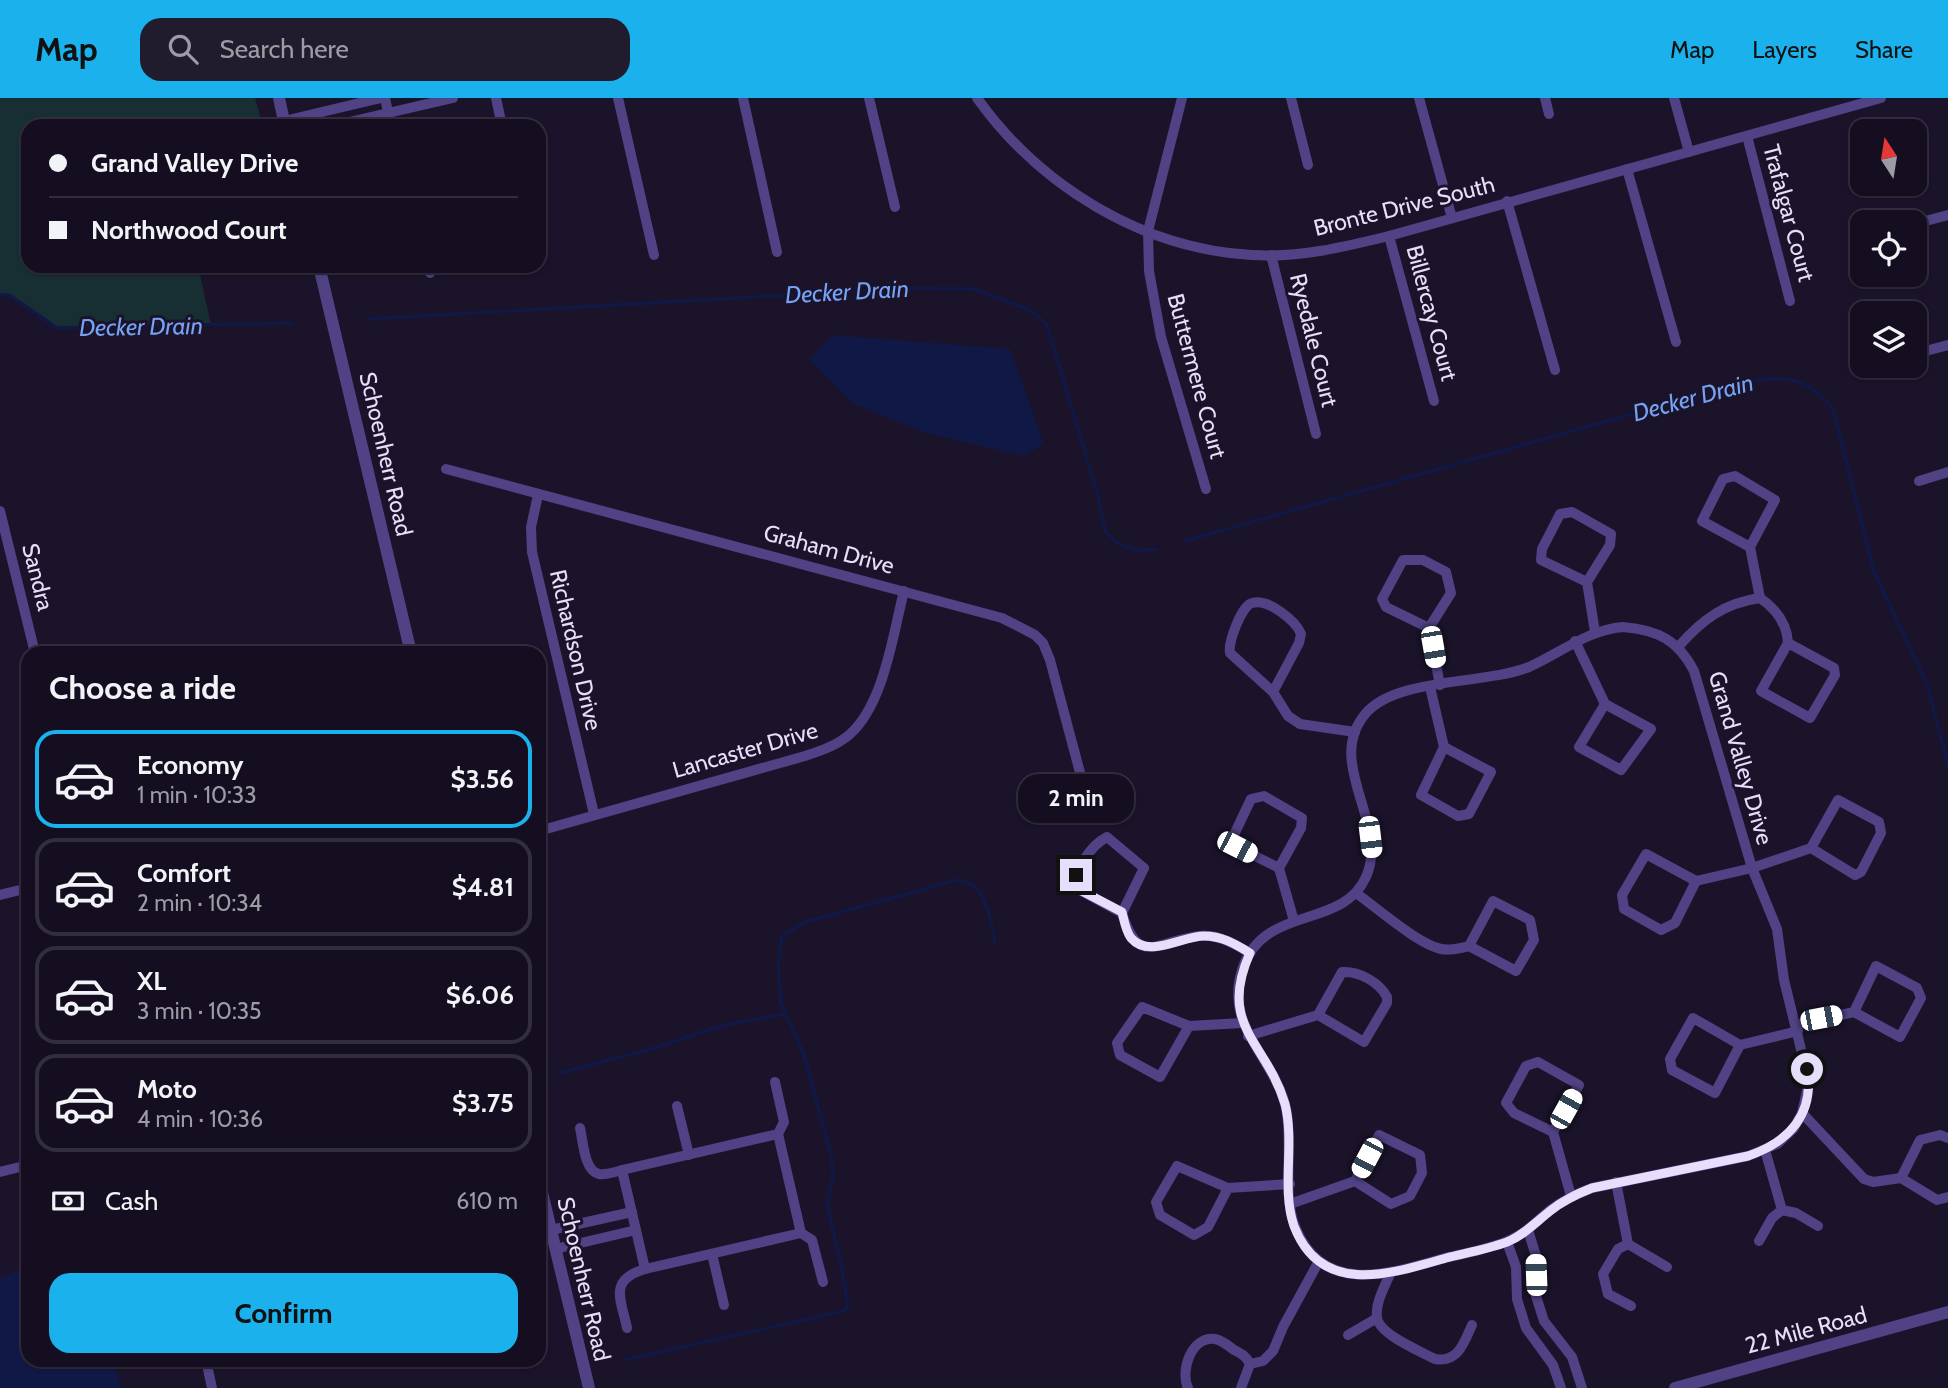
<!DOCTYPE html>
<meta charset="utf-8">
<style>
body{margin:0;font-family:Cabin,sans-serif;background:#211c2d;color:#f1f3f6;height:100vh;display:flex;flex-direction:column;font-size:26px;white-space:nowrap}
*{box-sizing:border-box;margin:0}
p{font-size:23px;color:#9d9ca5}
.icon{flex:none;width:38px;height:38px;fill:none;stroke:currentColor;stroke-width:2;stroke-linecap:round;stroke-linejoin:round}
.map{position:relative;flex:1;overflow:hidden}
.drawer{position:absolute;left:21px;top:548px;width:525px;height:721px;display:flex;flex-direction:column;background:#140e20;border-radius:21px;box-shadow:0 2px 5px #0004,0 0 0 2px #332e3e}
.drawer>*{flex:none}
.banner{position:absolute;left:21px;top:21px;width:525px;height:154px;border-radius:21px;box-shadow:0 2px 5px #0004,0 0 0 2px #332e3e;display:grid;align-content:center;height:154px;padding:0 28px;background:#140e20}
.needle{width:46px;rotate:348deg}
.buttons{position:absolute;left:1850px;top:21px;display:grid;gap:14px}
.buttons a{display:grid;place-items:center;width:77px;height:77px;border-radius:14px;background:#140e20;box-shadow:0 2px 5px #0004,0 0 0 2px #332e3e;font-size:35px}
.end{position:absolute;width:32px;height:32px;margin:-16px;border:9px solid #e7defc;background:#111;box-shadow:0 0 0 4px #111}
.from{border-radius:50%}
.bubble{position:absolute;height:49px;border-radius:21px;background:#140e20;box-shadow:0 2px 5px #0004,0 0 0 2px #332e3e;font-size:23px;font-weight:700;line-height:49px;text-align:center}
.car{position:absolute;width:21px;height:42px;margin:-21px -10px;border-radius:9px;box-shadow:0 0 5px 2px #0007;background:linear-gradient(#fff 24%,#345 0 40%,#fff 0 76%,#345 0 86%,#fff 0)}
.banner b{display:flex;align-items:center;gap:24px;height:66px;font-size:26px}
.banner b+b{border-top:2px solid #332e3e}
.banner i{width:18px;height:18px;background:#f1f3f6}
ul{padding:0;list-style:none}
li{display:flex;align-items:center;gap:21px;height:98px;margin:0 14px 10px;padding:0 14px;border:4px solid #332e3e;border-radius:21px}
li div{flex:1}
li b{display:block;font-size:26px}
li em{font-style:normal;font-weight:700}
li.selected{border-color:#1ab1ed}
li>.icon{width:63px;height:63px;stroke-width:1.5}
h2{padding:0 28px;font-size:32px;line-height:84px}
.pay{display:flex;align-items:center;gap:18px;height:77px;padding:0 28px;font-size:26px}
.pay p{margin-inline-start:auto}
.cta{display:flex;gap:14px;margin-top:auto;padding:14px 28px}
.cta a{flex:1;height:80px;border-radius:21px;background:#1ab1ed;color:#111;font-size:28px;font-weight:700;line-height:80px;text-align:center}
header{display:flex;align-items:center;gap:42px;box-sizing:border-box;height:98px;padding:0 35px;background:#1ab1ed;color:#111}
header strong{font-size:33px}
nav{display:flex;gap:38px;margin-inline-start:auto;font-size:24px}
.search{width:490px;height:63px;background:#211c2d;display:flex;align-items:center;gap:18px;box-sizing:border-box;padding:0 24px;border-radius:21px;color:#9d9ca5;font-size:26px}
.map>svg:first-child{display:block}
.green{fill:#172f33}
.water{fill:#101946}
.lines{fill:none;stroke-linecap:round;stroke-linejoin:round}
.stream{stroke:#101946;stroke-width:3.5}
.minor{stroke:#514285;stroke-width:10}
.tertiary{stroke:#514285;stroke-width:12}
.route{stroke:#e7defc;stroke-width:9}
.labels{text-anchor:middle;stroke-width:6;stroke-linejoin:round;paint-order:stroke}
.street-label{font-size:23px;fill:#e7defc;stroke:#1b132a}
.water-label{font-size:24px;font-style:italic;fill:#75a2f4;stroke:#1b132a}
</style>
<header>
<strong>Map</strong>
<div class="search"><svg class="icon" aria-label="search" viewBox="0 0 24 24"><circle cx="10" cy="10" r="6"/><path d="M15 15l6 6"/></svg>Search here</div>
<nav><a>Map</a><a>Layers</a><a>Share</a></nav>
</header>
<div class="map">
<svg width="1948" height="1290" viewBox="0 0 1948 1290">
<rect width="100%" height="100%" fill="#1b132a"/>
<!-- green -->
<polygon class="green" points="0,0 255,0 263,28 28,28 28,168 198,168 211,227 57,230 9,197 0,197"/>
<!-- water -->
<g class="water">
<polygon points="833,237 1010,251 1044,346 1024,358 926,335 852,305 809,261"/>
<polygon points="28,1167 28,1262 114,1262 121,1290 0,1290 0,1181"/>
</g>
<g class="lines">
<!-- stream -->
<g class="stream">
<polyline points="0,197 9,197 57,230 292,225"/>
<polyline points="367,221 912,190 974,191 1032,213 1047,227 1098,398 1105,433 1117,445 1138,453 1156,451"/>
<path d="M1185,443L1727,289C1771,278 1803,271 1833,311L1874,474L1927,586L1948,667"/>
<polyline points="559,975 648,952 724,927 785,916"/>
<path d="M624,1262L844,1213L848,1208L842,1171L827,1106L833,1078L832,1061L804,957L781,905L778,868L782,838L805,824L957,782C987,784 990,821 995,844"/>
</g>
<!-- minor -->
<g class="minor">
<polyline points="385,0 391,28"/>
<polyline points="496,0 502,28"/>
<polyline points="618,0 654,157"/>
<polyline points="743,0 777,154"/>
<polyline points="869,0 895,109"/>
<path d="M977,0C1040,88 1142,151 1252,157C1299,160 1344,149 1389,138L1881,0"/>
<polyline points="1182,0 1148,133 1149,173 1161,239 1206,391"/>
<polyline points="1291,0 1308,67"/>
<polyline points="1419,0 1452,120"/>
<polyline points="1545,0 1549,16"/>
<polyline points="1674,0 1689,54"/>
<polyline points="284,23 381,0"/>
<polyline points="332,28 453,0"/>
<polyline points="1747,38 1790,203"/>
<polyline points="1627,71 1676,244"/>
<polyline points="1507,103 1555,272"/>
<polyline points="1914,126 1948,117"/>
<polyline points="1389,138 1434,303"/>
<polyline points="1271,157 1316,336"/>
<polyline points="428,168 430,175"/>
<polyline points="1914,256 1948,247"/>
<polyline points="446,371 1002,520 1035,537 1043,545 1050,562 1086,697"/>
<polyline points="1919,383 1948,374"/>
<polyline points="538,397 531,429 532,454 594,716"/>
<polyline points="0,413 35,555"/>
<polyline points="1750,449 1702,423 1723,381 1735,378 1775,402 1750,449 1760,500"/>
<polyline points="1587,484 1541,462 1542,451 1560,416 1572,414 1611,436 1610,447 1587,484 1595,534"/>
<path d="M1623,529C1658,532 1678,542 1694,573L1752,770L1777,831L1784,882L1809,984L1802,1015L1794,1030L1777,1046L1748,1058L1592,1090C1576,1096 1562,1103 1549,1113C1536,1124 1526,1135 1510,1142C1490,1151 1466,1155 1445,1160C1392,1175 1324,1199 1296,1131C1281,1096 1294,1049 1286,1010C1274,958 1222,928 1243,869C1266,806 1342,832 1366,779C1390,725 1323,665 1366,615C1398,579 1484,587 1529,569C1561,555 1587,532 1623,529Z"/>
<polyline points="1429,530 1386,509 1382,501 1403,462 1423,462 1446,474 1451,495 1429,530 1440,587"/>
<polyline points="1575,543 1605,606 1651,631 1621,672 1579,649 1605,606"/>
<path d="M1679,548C1702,522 1724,505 1760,500C1776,511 1787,525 1788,545L1761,593L1810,620L1835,577L1834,570L1788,545"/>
<polyline points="1430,589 1444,649 1491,674 1469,716 1458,718 1421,697 1444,649"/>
<path d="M1273,594L1230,555C1228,545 1241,508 1252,505C1268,500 1296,523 1301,536L1299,545L1273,594L1288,618L1300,626L1355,634"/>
<path d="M539,733L805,658C820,653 836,648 849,637C884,607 893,536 904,493"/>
<polygon points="1646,756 1696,783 1675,825 1661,832 1624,811 1622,797"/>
<polyline points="1279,770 1237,749 1232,741 1251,701 1264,698 1302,720 1301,730 1279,770 1294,823"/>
<polyline points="1696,783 1752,770 1811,750 1838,702 1879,724 1881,735 1861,774 1855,777 1811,750"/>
<path d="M1356,795C1377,810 1418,846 1441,851C1451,853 1460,850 1469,848L1493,803L1530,822L1534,842L1516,873L1469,848"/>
<polyline points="0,797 28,790"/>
<path d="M1122,815L1078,791L1075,787C1077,769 1090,748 1107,739L1144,770L1122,815C1139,870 1157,843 1199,838C1218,836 1233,845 1250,855"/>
<polyline points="1796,927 1854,914 1876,868 1917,890 1921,900 1900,939 1854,914"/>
<polyline points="1189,928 1160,979 1120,957 1117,945 1142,909 1189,928 1242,925"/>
<path d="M1248,938L1318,917L1342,874C1359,873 1379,884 1387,899V905L1364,944L1318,917"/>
<polyline points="1740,947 1715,995 1672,972 1670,961 1693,920 1740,947 1798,933"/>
<polyline points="775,984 784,1024 778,1036"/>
<polyline points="677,1008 689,1057"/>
<polyline points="1802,1015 1864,1081 1873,1084 1901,1080 1937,1102 1948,1099"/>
<path d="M580,1030C583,1042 584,1073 599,1076C606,1077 615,1074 622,1072"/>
<polyline points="1553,1034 1514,1015 1506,1005 1526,968 1538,964 1579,987 1553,1034 1571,1098"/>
<polygon points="778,1036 801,1135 645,1171 622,1072"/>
<polyline points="0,1074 28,1067"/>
<polyline points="1901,1080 1920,1042 1940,1037 1948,1040"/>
<polyline points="1616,1084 1628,1146 1667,1169"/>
<polyline points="1228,1090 1208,1129 1194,1137 1160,1117 1156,1104 1177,1068 1228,1090 1290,1086"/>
<polyline points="1290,1106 1355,1083 1379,1037 1420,1057 1422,1075 1410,1098 1391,1106 1355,1083"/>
<polyline points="1782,1112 1796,1115 1818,1128"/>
<polyline points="551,1132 632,1114"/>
<polyline points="1528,1132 1536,1158 1535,1195 1544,1223 1572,1259 1582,1290"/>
<polyline points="801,1135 812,1142 823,1184"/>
<polyline points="1759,1143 1772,1120 1782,1112 1765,1052"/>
<polyline points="1507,1144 1516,1169 1517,1201 1526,1230 1553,1267 1561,1290"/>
<polyline points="1628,1146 1618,1151 1603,1176 1608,1196 1631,1208"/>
<polyline points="555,1151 636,1132"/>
<polyline points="712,1156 724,1207"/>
<path d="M1390,1176C1385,1188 1375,1205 1377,1219C1378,1236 1420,1253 1435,1261C1458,1265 1464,1245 1472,1227"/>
<path d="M627,1230C621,1201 608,1182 645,1171"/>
<polyline points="1348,1237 1377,1220"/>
<polyline points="206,1262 212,1290"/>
<polyline points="1250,1266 1263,1263 1273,1253 1283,1229 1319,1163"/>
<path d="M1188,1290C1180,1273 1191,1238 1215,1241C1221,1242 1229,1248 1234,1252C1242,1256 1246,1258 1250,1266L1241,1290"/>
</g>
<!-- tertiary -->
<g class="tertiary">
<polyline points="279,0 285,28"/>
<polyline points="319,168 411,555"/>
<polyline points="539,1082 589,1290"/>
<polyline points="1675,1290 1948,1214"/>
</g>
</g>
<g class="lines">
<!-- route -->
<path class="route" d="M1076,777L1075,787L1078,791L1122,814C1124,822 1126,834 1131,840C1149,861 1182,838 1204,838C1222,838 1235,846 1250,855C1217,929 1267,944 1285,1006C1295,1045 1281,1091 1294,1128C1321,1199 1391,1176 1446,1160C1466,1155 1488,1151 1507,1144C1524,1137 1536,1124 1550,1113C1563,1102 1577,1096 1592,1090L1748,1058C1789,1044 1815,1016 1807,971"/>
</g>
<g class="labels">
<!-- street labels -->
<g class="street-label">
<text transform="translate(1404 108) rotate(-14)" y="8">Bronte Drive South</text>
<text transform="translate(1789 115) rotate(75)" y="8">Trafalgar Court</text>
<text transform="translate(1432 215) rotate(75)" y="8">Billercay Court</text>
<text transform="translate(1314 242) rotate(76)" y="8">Ryedale Court</text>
<text transform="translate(1197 278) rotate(75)" y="8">Buttermere Court</text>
<text transform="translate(386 356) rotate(77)" y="8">Schoenherr Road</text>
<text transform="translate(829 451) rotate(15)" y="8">Graham Drive</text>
<text transform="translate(38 479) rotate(76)" y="8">Sandra</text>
<text transform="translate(576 552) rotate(77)" y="8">Richardson Drive</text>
<text transform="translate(745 652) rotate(-16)" y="8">Lancaster Drive</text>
<text transform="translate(1741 660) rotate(74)" y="8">Grand Valley Drive</text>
<text transform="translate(584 1181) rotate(77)" y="8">Schoenherr Road</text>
<text transform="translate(1806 1232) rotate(-15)" y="8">22 Mile Road</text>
</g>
<!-- water labels -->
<g class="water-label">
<text transform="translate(847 194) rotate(-3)" y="8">Decker Drain</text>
<text transform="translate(141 229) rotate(-1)" y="8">Decker Drain</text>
<text transform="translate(1693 300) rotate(-15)" y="8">Decker Drain</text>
</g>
</g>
</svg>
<div class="buttons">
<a><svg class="needle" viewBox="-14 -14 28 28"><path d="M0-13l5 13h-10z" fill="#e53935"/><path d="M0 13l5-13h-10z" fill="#9d9ca5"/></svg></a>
<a><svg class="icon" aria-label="locate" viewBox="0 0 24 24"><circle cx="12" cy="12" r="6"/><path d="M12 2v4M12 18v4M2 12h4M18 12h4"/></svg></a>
<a><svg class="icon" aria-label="layers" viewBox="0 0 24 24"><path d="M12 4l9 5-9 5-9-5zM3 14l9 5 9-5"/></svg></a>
</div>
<i class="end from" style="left:1807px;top:971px"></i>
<i class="end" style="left:1076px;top:777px"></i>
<div class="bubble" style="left:1018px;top:676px;width:116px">2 min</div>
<i class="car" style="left:1433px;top:549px;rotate:170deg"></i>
<i class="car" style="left:1370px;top:739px;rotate:173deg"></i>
<i class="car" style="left:1237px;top:749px;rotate:117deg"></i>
<i class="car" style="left:1821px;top:920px;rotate:79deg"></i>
<i class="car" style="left:1566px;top:1011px;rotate:29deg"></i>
<i class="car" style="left:1367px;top:1060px;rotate:208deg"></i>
<i class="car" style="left:1536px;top:1177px;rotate:358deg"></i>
<div class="banner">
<b><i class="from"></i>Grand Valley Drive</b>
<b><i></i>Northwood Court</b>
</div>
<section class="drawer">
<h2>Choose a ride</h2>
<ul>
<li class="selected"><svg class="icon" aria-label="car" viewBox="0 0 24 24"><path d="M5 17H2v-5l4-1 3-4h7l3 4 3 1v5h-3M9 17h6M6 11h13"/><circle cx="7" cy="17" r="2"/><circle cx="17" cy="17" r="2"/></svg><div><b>Economy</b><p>1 min · 10:33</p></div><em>$3.56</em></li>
<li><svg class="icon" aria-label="car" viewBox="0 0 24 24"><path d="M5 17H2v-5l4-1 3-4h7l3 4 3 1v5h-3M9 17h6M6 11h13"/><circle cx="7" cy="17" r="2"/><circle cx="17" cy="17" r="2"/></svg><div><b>Comfort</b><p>2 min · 10:34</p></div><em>$4.81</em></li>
<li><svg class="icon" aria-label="car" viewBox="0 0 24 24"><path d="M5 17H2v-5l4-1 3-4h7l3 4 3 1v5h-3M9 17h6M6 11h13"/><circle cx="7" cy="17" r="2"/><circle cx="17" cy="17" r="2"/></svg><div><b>XL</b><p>3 min · 10:35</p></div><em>$6.06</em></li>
<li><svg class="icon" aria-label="car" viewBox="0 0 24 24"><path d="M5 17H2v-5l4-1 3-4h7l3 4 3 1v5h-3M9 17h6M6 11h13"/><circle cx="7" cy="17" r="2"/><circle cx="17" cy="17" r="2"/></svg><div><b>Moto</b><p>4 min · 10:36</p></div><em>$3.75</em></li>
</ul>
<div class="pay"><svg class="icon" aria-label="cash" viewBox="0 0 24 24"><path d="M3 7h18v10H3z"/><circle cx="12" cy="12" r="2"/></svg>Cash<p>610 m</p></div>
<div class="cta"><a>Confirm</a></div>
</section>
</div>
